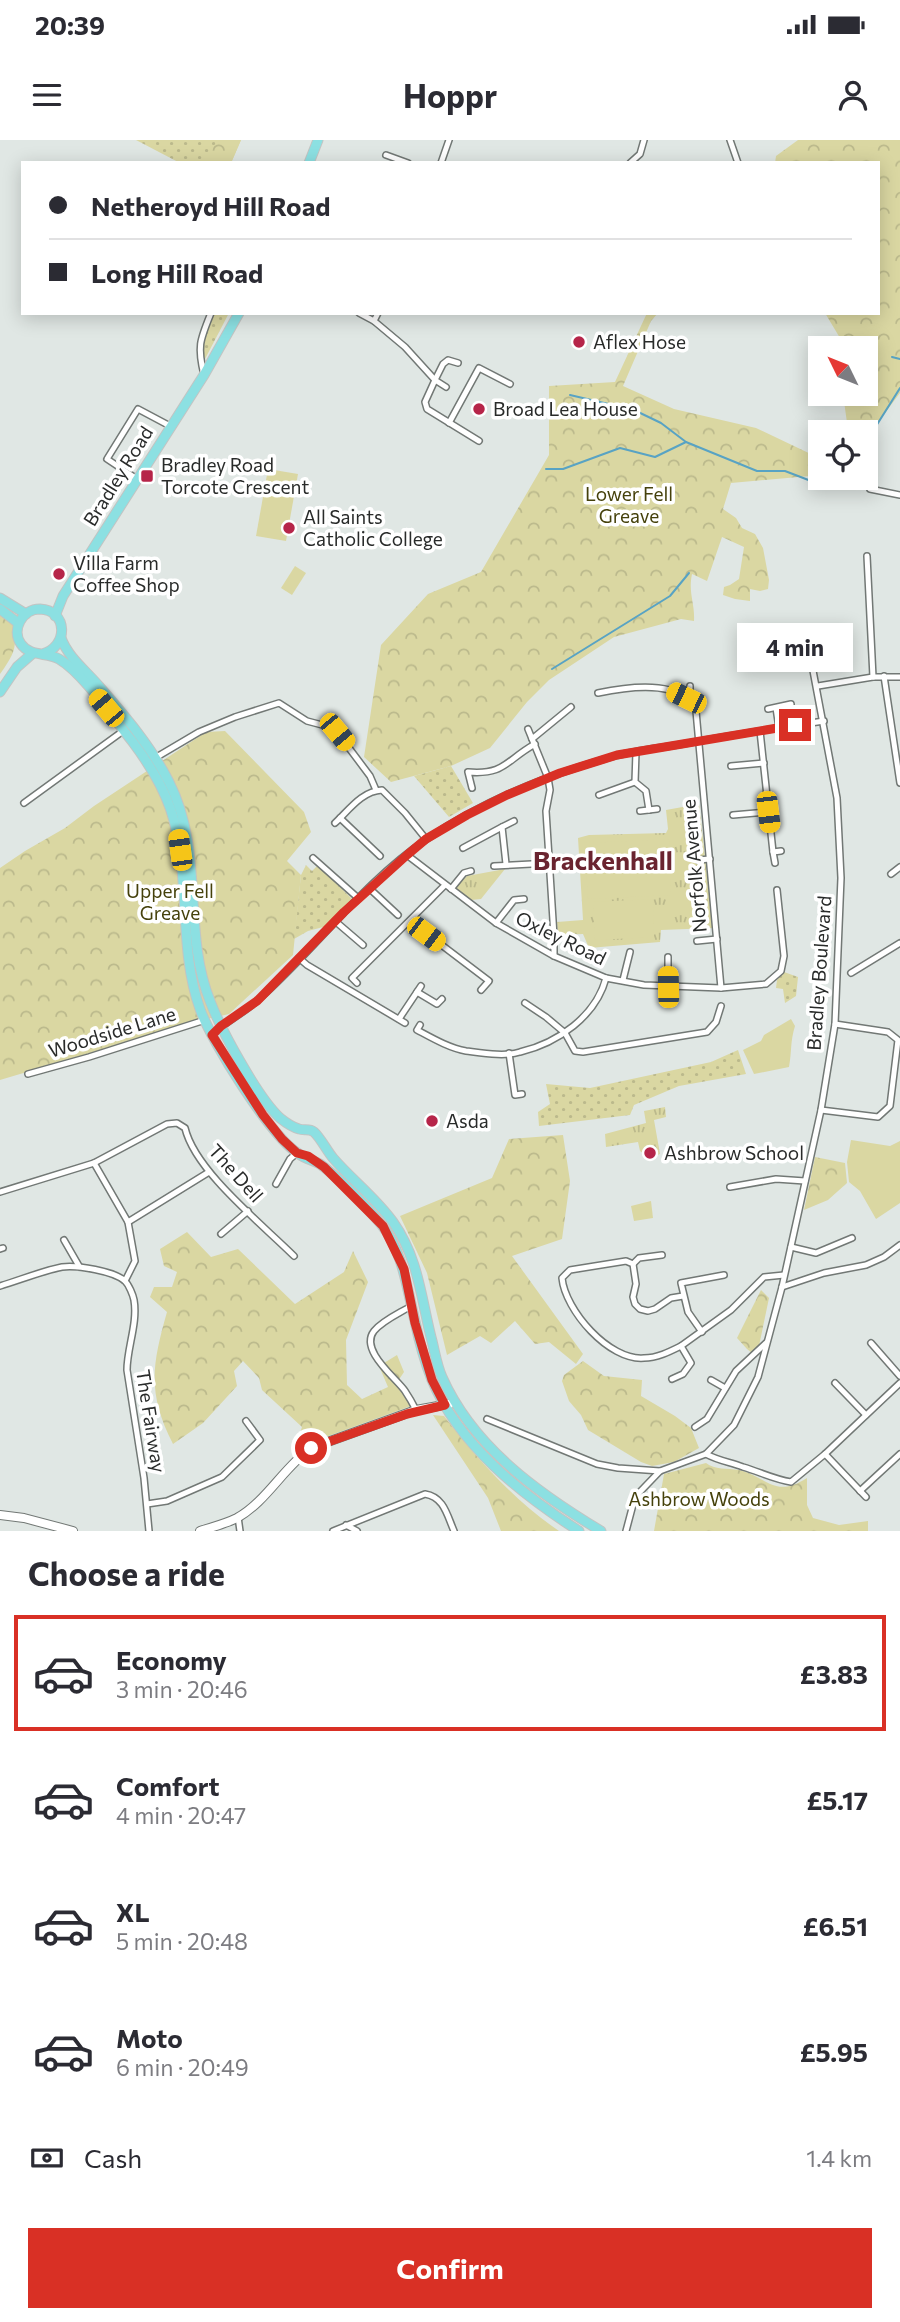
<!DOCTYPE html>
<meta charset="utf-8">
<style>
body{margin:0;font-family:Commissioner,sans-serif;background:#f2f2f3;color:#2b2b33;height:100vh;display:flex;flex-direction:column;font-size:26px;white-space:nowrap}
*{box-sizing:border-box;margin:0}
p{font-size:23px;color:#7c7c81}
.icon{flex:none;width:38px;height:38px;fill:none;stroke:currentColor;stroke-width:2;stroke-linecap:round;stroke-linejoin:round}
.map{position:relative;height:1391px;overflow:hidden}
.details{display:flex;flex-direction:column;background:#fff;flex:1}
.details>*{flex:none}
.banner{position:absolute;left:21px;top:21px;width:859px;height:154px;border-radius:0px;box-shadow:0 4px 18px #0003;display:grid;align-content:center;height:154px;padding:0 28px;background:#fff}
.needle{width:46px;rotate:313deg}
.buttons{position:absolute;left:808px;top:196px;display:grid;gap:14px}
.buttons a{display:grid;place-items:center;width:70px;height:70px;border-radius:0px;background:#fff;box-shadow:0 4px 18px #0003;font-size:35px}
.end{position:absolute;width:32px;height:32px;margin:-16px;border:9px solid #d93025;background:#fff;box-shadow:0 0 0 4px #fff}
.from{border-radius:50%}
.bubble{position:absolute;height:49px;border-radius:0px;background:#fff;box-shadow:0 4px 18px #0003;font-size:23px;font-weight:700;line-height:49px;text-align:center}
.car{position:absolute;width:21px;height:42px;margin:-21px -10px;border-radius:9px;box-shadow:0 0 5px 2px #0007;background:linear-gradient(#f5c518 24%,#345 0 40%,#f5c518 0 76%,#345 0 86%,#f5c518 0)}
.banner b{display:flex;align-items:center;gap:24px;height:66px;font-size:26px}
.banner b+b{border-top:2px solid #e1e1e2}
.banner i{width:18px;height:18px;background:#2b2b33}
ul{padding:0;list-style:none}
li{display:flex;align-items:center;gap:21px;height:116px;margin:0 14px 10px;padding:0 14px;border:4px solid transparent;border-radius:0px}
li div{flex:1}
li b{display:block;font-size:26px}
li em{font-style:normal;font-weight:700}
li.selected{border-color:#d93025}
li>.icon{width:63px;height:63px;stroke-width:1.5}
h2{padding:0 28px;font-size:32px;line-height:84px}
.pay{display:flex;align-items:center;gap:18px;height:77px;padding:0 28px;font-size:26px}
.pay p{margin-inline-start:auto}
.primary-button{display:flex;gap:14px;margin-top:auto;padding:14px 28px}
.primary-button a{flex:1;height:80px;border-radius:0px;background:#d93025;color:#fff;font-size:28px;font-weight:700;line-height:80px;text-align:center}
.status{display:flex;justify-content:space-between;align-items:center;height:49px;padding:0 35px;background:#fff;direction:ltr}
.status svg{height:19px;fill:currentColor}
header{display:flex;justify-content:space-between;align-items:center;height:91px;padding:0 28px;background:#fff;font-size:32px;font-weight:700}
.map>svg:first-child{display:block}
.grass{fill:url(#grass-dots)}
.forest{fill:url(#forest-crowns)}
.park{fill:url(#park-tufts)}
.garden{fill:#dad7a2}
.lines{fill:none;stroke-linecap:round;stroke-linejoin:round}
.stream{stroke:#58a3c4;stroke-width:2}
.street-casing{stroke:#727875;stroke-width:8}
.secondary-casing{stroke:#727875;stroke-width:10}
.primary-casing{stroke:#c3c4c3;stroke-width:11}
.street{stroke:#fff;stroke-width:5}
.secondary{stroke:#fff;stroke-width:8}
.primary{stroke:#8ce0e2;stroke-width:9}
.route{stroke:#d93025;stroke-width:9}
.poi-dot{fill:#b62549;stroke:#fff;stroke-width:2.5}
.labels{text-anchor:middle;stroke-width:7;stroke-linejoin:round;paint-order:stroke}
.poi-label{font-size:19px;fill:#292b2a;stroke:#fff;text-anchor:start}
.street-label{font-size:19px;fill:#292b2a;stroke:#fff}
.park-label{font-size:19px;fill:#45410b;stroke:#fff}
.district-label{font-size:26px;font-weight:bold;fill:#6a2430;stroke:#fff}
</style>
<div class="status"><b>20:39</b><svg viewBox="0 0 49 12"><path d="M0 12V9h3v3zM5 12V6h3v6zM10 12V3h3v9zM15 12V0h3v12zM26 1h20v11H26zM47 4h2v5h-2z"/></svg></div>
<header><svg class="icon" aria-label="menu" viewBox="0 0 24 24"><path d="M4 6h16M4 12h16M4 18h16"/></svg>Hoppr<svg class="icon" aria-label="person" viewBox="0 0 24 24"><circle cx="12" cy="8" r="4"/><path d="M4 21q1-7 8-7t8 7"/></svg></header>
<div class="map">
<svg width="900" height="1391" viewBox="0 0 900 1391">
<defs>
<pattern id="grass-dots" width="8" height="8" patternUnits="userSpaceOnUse" patternTransform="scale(1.75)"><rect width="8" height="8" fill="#dad7a2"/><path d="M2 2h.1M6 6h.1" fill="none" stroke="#bbb98c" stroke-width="1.8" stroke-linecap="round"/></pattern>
<pattern id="forest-crowns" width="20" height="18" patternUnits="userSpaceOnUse" patternTransform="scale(1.75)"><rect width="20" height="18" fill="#dad7a2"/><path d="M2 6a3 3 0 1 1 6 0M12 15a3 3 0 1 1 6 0" fill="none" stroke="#bbb98c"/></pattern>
<pattern id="park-tufts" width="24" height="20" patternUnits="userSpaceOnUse" patternTransform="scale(1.75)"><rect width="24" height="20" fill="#dad7a2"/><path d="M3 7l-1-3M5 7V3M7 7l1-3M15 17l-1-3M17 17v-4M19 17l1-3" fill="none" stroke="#bbb98c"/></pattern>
</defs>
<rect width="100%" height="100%" fill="#e0e7e4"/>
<!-- grass -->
<g class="grass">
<polygon points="136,0 241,0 231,23 180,23"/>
<path d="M214,173H229L205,219C199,205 208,186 214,173Z"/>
<polygon points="451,626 473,663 449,677 414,636"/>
<polygon points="306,725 312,731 318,725 352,759 327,786 308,791 294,799 301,735"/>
<polygon points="784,832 798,837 796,856 785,863 783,849 776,848 777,840"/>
<polygon points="738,910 746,934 679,946 634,965 630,975 539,986 538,972 550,964 546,944 590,948 711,922"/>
</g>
<!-- forest -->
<g class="forest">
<polygon points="218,0 241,0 231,23 214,23 208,15"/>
<polygon points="798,0 900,0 900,253 866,298 866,292 848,290 843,254 866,254 866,208 846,208 825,173 878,173 878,23 775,23 776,16"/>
<path d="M647,173H658L651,181L623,246L674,269L756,288L817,317L821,335L731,343L723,369L736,378L742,388L755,394L763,408L769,440L768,449L760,451L750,449V461L735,459L723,455L724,447L730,445L739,439L744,407L722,397L707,441L692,434C688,453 695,463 694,481L681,479L614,497L549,540L527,562L490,608L451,626L391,642L364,617L381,505L428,454L481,432L549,315V246L615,242Z"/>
<path d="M0,475L14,485C17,509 14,514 0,534Z"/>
<polygon points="225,591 304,672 311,692 287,721 301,735 293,815 229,874 194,882 0,940 0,728 25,711 65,688 94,666 206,592"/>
<polygon points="563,995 570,1041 562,1099 512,1116 583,1214 576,1224 549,1202 535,1204 515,1181 491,1203 480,1196 447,1215 427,1133 400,1076 492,1038 509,999"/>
<polygon points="815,1017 845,1023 847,1043 828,1060 804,1070"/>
<path d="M187,1092L211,1117L238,1109L295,1164L344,1132L353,1111L368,1142L346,1200L347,1245L362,1259L388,1247L379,1226L397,1215L404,1232L396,1244L411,1266L309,1303L300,1293L302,1287L262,1250L259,1238L243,1221L234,1231L237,1246L203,1283L173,1304C147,1253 152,1225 167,1172L150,1157L154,1147H172L177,1132L164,1126L160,1109Z"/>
<polygon points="761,1150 769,1158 759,1206 752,1213 747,1209 737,1198"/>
<polygon points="583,1221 604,1236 642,1240 641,1256 675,1276 691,1288 699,1308 674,1322 652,1326 641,1322 588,1290 581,1275 569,1261 562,1241 564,1235"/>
<path d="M433,1275L444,1276C477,1319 515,1361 559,1391H501L488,1358Z"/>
<path d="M706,1323C715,1330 727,1328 739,1330C768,1337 774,1359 807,1338V1365L813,1378L839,1385L868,1381V1391H654L664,1334Z"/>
</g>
<!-- park -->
<g class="park">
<polygon points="699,664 713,788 661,790 660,802 589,808 583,794 558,795 557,782 583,780 578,698 589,695 666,693 668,689 666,670"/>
<polygon points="505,729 481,759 471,760 455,748 467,736"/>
<polygon points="665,967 666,977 654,980 660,1014 649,1018 640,1011 638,1002 606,1007 605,994 646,983 644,971"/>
<polygon points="651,1061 653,1078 634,1081 631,1066"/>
</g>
<!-- garden -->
<g class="garden">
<polygon points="268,329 298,334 286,401 256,396"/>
<polygon points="295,426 306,433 292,455 281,448"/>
<polygon points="694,683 697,710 683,711 680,684"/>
<polygon points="669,699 671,755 588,759 585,703"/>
<polygon points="653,759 654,797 595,800 593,762"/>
<path d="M791,879L795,886C790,902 792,911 789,927L754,934L743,910L761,901L764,895Z"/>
<polygon points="851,1000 890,1006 900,1001 900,1063 876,1079 860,1051 849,1042 847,1022"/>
</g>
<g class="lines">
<!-- stream -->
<g class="stream">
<polyline points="892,217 900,219"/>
<polyline points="570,255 634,270 661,283 686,302"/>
<polyline points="866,302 900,248"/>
<polyline points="546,329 563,329 620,308 655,317 686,302 757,331 785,331 824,346 846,345 848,343"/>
<polyline points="552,529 670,456 689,433"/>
</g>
<defs>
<g id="street">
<polyline points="730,0 738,23"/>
<polyline points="386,15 408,23"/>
<polyline points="441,23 449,0"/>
<polyline points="630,23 640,14 644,0"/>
<polyline points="359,173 374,181"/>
<polyline points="378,173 374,181 405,207 435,240 425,262 427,269 479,301"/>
<path d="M204,235C197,206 200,200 211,173"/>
<polyline points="446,247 435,240 443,224 448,220 458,223"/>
<polyline points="449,283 479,228 510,244"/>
<polyline points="137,339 107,319 138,269 170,286"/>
<polyline points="870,349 900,355"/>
<polyline points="867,416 873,537"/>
<polyline points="884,536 900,643"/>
<polyline points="690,546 690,563"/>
<polyline points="818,546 873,537 900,537"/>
<path d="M598,553C622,548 665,541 686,558C690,561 693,567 696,571L721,848"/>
<polyline points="776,568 779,588"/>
<polyline points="768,569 791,564"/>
<polyline points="528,589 548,638 550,650 546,671 554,796 554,816"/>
<polyline points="760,591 773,712 781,711"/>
<polyline points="532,599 571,567"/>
<polyline points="636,612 635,642 646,651 649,670"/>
<polyline points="155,618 199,592 235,577 279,563 307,581 326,586 337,592 370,636 376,650"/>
<polyline points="731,626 764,623"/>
<path d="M472,648L468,632C505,635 505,621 535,604"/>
<polyline points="599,655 635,642"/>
<polyline points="24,663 123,591"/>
<polyline points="640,671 657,669"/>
<polyline points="733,675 768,672"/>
<polyline points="340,678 380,716"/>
<path d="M335,683C349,670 362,651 382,650L405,673L426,699"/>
<polyline points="463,708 502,687"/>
<polyline points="773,712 775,723"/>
<polyline points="407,715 496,783 554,816 606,838 644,845 721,848 766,844 781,831 784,816 777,750"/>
<polyline points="313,718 358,758"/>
<polyline points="698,720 710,719"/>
<polyline points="506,724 502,687 514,681"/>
<polyline points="494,726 550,723"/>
<polyline points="891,734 900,727"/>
<polyline points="369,748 398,775"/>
<polyline points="451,749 464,733 471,731"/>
<polyline points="335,781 363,805"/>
<polyline points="410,781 489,841 481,850"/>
<polyline points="496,783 514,760 524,759"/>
<polyline points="697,801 717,799"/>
<polyline points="668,817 668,847"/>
<polyline points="299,818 307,825 405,883"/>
<polyline points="851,833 900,803"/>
<polyline points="623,840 630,812"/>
<polyline points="357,843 352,838 445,745"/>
<polyline points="417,852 437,864 442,859"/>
<polyline points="525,863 546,877 565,893 575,911 583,912 707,892 716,882 721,866"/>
<polyline points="399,879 421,846"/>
<path d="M420,885L417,890C432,898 449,908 466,911C482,913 505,917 520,912C558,903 596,876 606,838"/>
<path d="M212,895C226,881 244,873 258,860C316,809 362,743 427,699C483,661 550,634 615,616C637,610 660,608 683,604C730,595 777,588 824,581"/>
<polyline points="509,913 515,955 522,954"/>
<polyline points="28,934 89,917 205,880"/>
<polyline points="821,970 878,977 890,966 898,900 888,892 835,884"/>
<polyline points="94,1023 128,1082 135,1121 125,1141"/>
<polyline points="276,1044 290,1019 297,1013"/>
<polyline points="730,1047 776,1039 805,1041"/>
<path d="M0,1052L94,1023L167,984L177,983L185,988C195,1031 262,1084 294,1116"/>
<polyline points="128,1082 209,1032"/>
<polyline points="221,1094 248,1071"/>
<polyline points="64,1100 79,1126"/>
<polyline points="791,1107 816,1113 852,1098"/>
<polyline points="0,1109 3,1108"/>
<polyline points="633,1124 639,1118 662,1115"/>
<path d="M0,1146C20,1140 42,1131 62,1127C77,1125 114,1131 125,1141C129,1145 133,1155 134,1160C138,1183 127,1208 127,1230L144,1338L149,1391"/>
<polyline points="782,1147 824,1133 866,1125 884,1117 900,1105"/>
<path d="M411,1166C400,1173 383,1180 374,1191C359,1210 396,1238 405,1251C409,1257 413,1264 416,1270"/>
<polyline points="702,1192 688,1172 681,1143 724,1135"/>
<polyline points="871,1203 900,1236"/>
<path d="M681,1206C669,1212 657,1218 644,1218C609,1221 565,1170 562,1138L570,1130L626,1121L633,1124L636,1144L633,1157L635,1164L640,1169L648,1171L655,1169L671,1158L683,1156"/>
<polyline points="672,1239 683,1234 691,1223 681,1206 731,1170 764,1137 784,1135"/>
<polyline points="711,1240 725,1248"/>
<polyline points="835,1243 866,1275"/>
<polyline points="487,1279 597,1324 618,1328 660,1331"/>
<polyline points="695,1287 707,1279 736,1231 766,1203"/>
<path d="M706,1314C719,1321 730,1322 743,1327C760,1332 773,1339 791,1342L825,1314L900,1243"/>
<polyline points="825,1314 866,1357"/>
<polyline points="860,1351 900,1314"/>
<polyline points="147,1364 167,1361 222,1337 260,1300 246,1281"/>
<polyline points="238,1377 240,1391"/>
<polyline points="346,1385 357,1391"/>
<path d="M333,1391L425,1354C444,1357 447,1375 454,1391"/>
<polyline points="626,1391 635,1357 660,1331 706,1314 734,1285 758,1237 782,1147 821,970 835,884 841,738 837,658 811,520 809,497 801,502 801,514 811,520"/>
</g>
<g id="secondary">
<polyline points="0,1375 24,1378 73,1391"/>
<path d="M200,1391C212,1387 225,1384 237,1378C266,1362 284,1327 311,1308L416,1270L449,1264"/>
</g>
<g id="primary">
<polyline points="309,23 318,0"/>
<polyline points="0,458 26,474"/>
<polyline points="0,469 18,483"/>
<polyline points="55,476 63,456 204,235 239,173"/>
<path d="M61,498C68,517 85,530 98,545C124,575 151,606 169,642C205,713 182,791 210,861C221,890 258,958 280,978C285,982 292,987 299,989C304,991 309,988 314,992C320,997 327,1011 333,1018C352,1040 376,1058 393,1082C419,1119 421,1159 432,1201C435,1213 437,1226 442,1237C473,1307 538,1353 601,1391"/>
<path d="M42,514C69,507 68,470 40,469C22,469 11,490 21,504C30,517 47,512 59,519C83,533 114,579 132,601C153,629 171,659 177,694C189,751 180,813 200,869C211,901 271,997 299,1014C305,1019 313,1020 320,1024C338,1037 367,1067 381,1084C403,1111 407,1149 415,1181C419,1201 425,1222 432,1240C459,1305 521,1354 579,1391"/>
<polyline points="0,552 17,527 33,513"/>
</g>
</defs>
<!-- street casing -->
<use href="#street" class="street-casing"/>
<!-- secondary casing -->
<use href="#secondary" class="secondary-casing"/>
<!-- primary casing -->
<use href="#primary" class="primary-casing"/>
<!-- street -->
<use href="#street" class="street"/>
<!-- secondary -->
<use href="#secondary" class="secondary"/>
<!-- primary -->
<use href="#primary" class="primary"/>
</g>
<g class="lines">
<!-- route -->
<polyline class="route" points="311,1308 407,1274 445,1265 432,1240 415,1183 404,1129 383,1086 324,1027 308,1016 297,1013 282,999 263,975 212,895 221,886 257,861 344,772 407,715 426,699 467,675 507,655 560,633 617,615 795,585"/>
</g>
<!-- markers -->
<g class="poi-dot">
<circle cx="579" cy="202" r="7"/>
<circle cx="479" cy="269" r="7"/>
<rect x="140" y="329" width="14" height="14" rx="3.5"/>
<circle cx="289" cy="388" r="7"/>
<circle cx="59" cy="434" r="7"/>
<circle cx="432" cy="981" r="7"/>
<circle cx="650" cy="1013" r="7"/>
</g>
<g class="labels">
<!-- poi labels -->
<g class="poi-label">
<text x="593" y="209">Aflex Hose</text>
<text x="493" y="276">Broad Lea House</text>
<text x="161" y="332">Bradley Road<tspan x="161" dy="22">Torcote Crescent</tspan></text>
<text x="303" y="384">All Saints<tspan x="303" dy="22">Catholic College</tspan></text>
<text x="73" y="430">Villa Farm<tspan x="73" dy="22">Coffee Shop</tspan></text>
<text x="446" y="988">Asda</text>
<text x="664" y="1020">Ashbrow School</text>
</g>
<!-- street labels -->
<g class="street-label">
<text transform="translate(118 336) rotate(-58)" y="7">Bradley Road</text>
<text transform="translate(694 726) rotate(-95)" y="7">Norfolk Avenue</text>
<text transform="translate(561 798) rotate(26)" y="7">Oxley Road</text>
<text transform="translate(819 833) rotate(-86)" y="7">Bradley Boulevard</text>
<text transform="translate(112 892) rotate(-17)" y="7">Woodside Lane</text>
<text transform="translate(236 1033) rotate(48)" y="7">The Dell</text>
<text transform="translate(151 1281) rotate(81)" y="7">The Fairway</text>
</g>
<!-- park labels -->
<g class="park-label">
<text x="629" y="361">Lower Fell<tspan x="629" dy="22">Greave</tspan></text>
<text x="170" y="758">Upper Fell<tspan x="170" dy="22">Greave</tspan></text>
<text x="699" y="1366">Ashbrow Woods</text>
</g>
<!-- district labels -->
<g class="district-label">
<text x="603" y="730">Brackenhall</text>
</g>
</g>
</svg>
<div class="buttons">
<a><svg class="needle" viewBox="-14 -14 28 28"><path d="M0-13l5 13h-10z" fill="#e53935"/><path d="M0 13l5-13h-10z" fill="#7c7c81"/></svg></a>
<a><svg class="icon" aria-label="locate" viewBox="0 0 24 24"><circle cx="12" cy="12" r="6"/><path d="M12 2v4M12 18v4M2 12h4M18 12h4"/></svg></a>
</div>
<i class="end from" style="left:311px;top:1308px"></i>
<i class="end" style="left:795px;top:585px"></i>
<div class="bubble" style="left:737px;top:483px;width:116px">4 min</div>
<i class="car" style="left:686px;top:558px;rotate:296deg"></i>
<i class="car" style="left:106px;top:568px;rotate:320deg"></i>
<i class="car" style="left:337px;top:592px;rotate:140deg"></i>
<i class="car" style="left:768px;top:672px;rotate:173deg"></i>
<i class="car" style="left:180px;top:710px;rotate:352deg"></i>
<i class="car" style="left:426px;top:794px;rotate:127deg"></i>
<i class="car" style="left:668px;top:847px;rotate:359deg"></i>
<div class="banner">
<b><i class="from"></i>Netheroyd Hill Road</b>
<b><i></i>Long Hill Road</b>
</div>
</div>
<section class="details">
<h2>Choose a ride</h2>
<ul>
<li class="selected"><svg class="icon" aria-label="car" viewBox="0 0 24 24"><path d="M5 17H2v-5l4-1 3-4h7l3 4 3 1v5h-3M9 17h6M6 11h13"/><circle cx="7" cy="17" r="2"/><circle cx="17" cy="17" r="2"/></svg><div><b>Economy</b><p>3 min · 20:46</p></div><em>£3.83</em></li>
<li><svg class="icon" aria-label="car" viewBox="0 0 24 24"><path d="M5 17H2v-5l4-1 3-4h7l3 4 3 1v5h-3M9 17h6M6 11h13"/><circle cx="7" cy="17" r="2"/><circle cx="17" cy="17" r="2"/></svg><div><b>Comfort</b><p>4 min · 20:47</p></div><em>£5.17</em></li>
<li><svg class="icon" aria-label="car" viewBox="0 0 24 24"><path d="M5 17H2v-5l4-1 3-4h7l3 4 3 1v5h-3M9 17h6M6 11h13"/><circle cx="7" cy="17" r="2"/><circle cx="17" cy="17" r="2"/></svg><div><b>XL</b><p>5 min · 20:48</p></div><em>£6.51</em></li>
<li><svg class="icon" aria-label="car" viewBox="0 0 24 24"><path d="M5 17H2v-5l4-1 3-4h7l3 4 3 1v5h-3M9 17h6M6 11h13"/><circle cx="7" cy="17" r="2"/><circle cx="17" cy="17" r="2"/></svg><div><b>Moto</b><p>6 min · 20:49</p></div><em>£5.95</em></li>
</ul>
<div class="pay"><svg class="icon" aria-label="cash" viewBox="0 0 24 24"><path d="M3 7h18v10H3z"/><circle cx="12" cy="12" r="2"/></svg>Cash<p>1.4 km</p></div>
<div class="primary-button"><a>Confirm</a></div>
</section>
